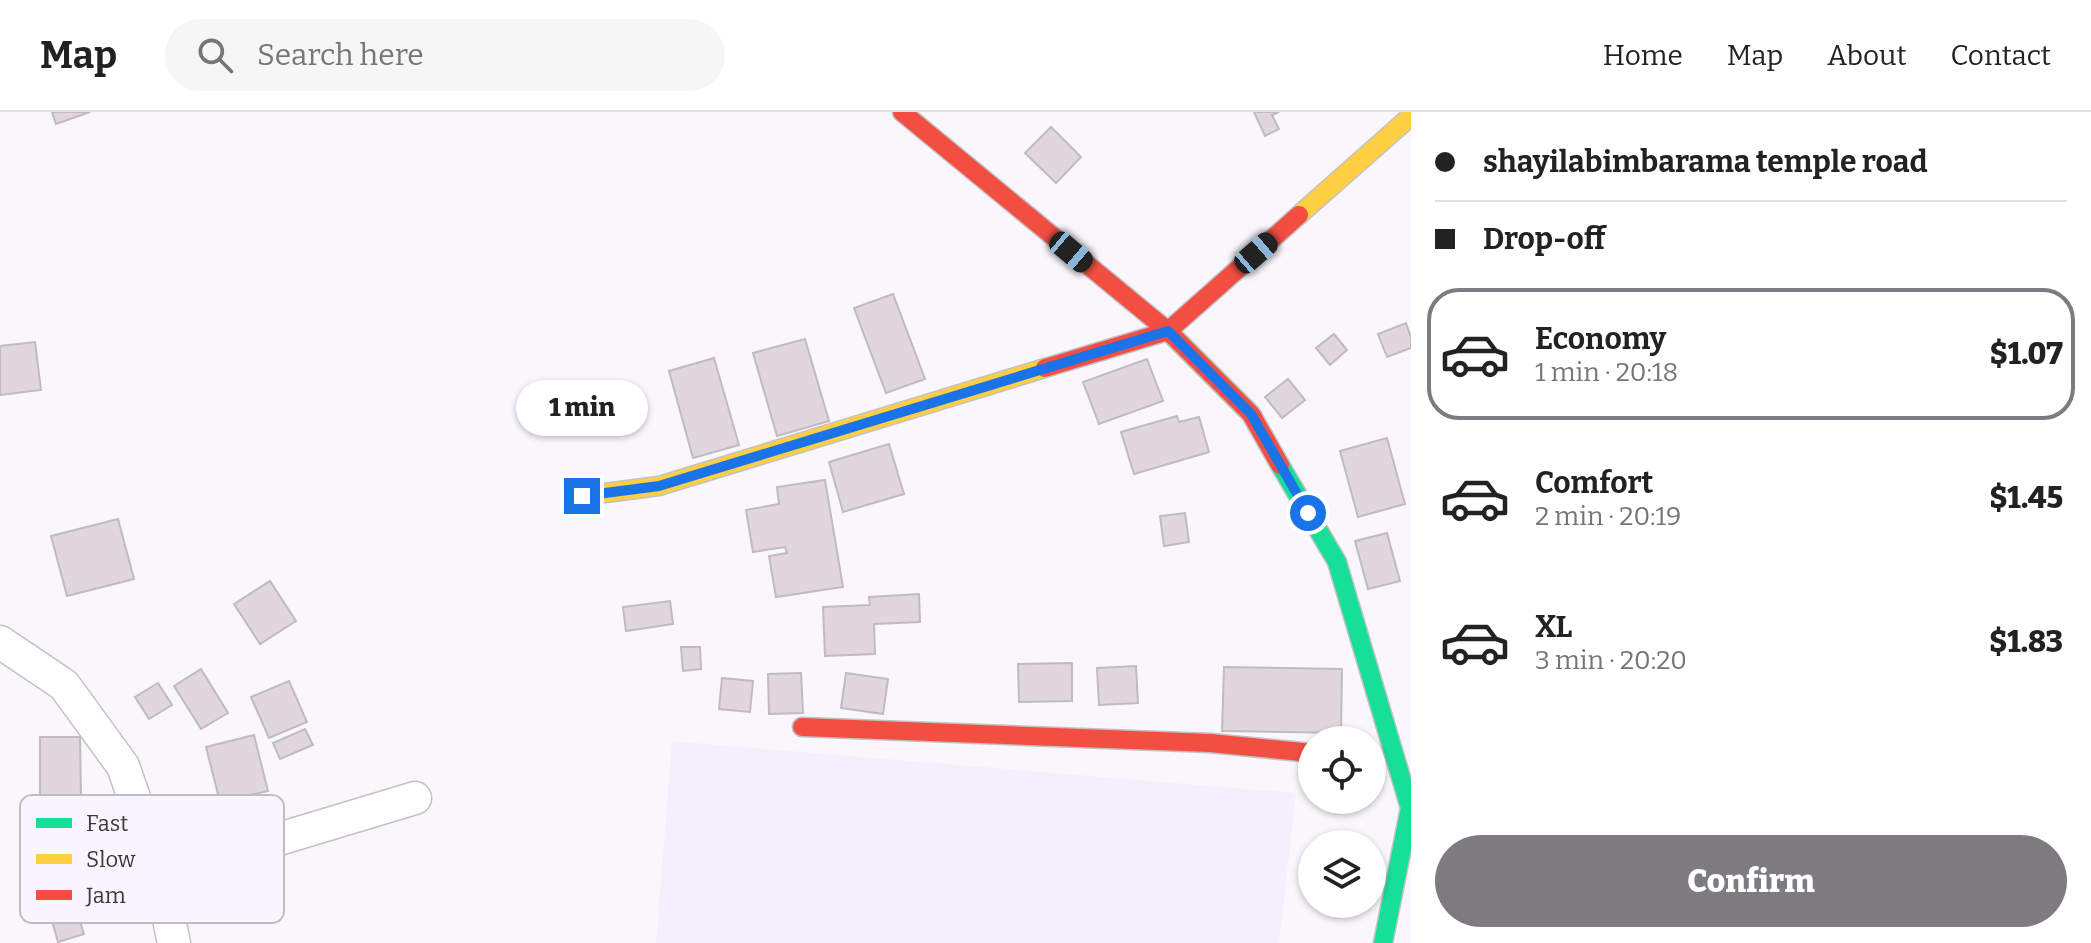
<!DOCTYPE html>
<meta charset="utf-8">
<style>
body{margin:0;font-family:Bitter,serif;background:#f6f6f6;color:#222;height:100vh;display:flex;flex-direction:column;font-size:30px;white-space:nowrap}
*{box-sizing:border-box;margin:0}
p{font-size:26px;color:#767676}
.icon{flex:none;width:44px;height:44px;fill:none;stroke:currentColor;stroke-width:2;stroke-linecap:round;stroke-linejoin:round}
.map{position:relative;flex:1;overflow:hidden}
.sheet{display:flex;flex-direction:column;background:#fff;width:680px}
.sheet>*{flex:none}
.banner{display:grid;align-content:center;height:176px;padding:0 24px;background:#fff}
.controls{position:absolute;left:1298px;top:614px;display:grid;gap:16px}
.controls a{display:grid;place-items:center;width:88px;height:88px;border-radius:50%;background:#fff;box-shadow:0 2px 6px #0004;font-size:40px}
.end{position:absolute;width:36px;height:36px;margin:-18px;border:10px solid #1a73e8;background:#fff;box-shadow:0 0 0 4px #fff}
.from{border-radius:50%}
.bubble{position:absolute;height:56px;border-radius:28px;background:#fff;box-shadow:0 2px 6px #0004;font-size:26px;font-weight:800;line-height:56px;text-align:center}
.car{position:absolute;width:24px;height:48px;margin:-24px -12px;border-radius:10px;box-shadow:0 0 6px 2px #0007;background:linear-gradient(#222 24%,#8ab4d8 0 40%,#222 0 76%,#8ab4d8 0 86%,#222 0)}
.banner b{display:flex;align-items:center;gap:28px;height:76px;font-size:30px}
.banner b+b{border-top:2px solid #e0e0e0}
.banner i{width:20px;height:20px;background:#222}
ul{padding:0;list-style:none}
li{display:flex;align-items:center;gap:24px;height:132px;margin:0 16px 12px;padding:0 8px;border:4px solid transparent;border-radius:32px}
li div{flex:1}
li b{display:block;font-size:30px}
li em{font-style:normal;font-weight:800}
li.on{border-color:#7d7a80}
li>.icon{width:72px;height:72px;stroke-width:1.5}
.primary-button{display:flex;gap:16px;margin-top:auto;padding:16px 24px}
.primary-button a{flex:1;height:92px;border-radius:48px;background:#7d7a80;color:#fff;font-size:32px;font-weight:800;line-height:92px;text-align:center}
header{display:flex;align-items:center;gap:48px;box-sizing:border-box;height:112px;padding:0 40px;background:#fff;border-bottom:2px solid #e0e0e0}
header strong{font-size:38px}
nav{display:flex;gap:44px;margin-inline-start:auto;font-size:28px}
.search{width:560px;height:72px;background:#f6f6f6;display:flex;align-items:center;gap:20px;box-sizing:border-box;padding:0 28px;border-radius:44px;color:#767676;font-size:30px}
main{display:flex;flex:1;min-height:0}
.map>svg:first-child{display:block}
.built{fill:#f5effd}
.building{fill:#e2d6de;stroke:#bfbbbf;stroke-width:2}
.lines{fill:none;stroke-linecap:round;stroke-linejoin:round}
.street-casing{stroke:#c3c1c5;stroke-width:35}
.fast-casing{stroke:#c3c1c5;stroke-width:21}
.slow-casing{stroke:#c3c1c5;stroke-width:21}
.jam-casing{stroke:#c3c1c5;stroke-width:21}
.street{stroke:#fefeff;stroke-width:32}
.fast{stroke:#16e098;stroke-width:18}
.slow{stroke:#ffcf43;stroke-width:18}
.jam{stroke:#f24e42;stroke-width:18}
.route{stroke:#1a73e8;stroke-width:10}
.key{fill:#f9f5fe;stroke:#c0bcc4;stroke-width:2}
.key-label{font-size:22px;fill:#3a373d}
</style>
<header>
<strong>Map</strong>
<div class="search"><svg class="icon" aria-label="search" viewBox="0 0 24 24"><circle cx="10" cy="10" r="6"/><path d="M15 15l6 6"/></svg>Search here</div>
<nav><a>Home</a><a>Map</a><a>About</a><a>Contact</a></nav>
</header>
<main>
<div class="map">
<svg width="1411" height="831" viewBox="0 0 1411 831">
<rect width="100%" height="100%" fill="#f9f7fc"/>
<!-- built -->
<polygon class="built" points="672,629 1296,681 1279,831 656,831"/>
<!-- building -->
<g class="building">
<polygon points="52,0 90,0 56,12"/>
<polygon points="1254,0 1279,0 1272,3 1279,17 1265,24"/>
<polygon points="1051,15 1081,45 1056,71 1025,41"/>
<polygon points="893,182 925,267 886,281 854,196"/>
<polygon points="1406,211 1411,226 1411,236 1387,245 1378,222"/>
<polygon points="1334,222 1347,238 1330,253 1316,236"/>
<polygon points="805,227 829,309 777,324 753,241"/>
<polygon points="35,230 41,278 0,283 0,234"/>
<polygon points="714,246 739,333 693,346 669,259"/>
<polygon points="1147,247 1163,289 1099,312 1083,270"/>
<polygon points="1288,267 1305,288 1282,306 1265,285"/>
<polygon points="1177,304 1179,310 1199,305 1209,340 1134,362 1121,320"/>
<polygon points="1387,326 1405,392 1358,405 1340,339"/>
<polygon points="889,332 904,382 843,400 829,350"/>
<polygon points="825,368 843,475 776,485 769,444 787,441 785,435 753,440 746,398 779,392 777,375"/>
<polygon points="1185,401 1189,430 1164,434 1160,404"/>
<polygon points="118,407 134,467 67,484 51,424"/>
<polygon points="1387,421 1400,469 1368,477 1355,429"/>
<polygon points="270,469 296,509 260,532 234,492"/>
<polygon points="919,482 920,510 874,512 875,542 825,544 823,495 870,493 869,485"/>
<polygon points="670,489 673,512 626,519 623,495"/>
<polygon points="681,535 700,535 701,557 683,559"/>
<polygon points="1072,551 1072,589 1019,590 1018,552"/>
<polygon points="1136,554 1138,591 1099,593 1097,556"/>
<polygon points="1224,555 1342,557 1341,621 1222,619"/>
<polygon points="201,557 228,601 201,617 174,574"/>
<polygon points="801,561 803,601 769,602 768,562"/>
<polygon points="846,561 888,567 883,602 841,596"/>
<polygon points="722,566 753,569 750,600 719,597"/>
<polygon points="289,569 307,610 269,626 251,585"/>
<polygon points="158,571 172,593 149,607 135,585"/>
<polygon points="305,617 313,633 280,647 273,631"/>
<polygon points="254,623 268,679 220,690 206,635"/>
<polygon points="40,625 80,625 81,686 40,686"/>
<polygon points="84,772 94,806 80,809 84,822 58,830 45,784"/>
</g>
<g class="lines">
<defs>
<g id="street">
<polyline points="0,530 64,573 123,654 158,755 174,831"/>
<polyline points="158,755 269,730 415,686"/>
</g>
<polyline id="fast" points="1280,353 1337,450 1410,696 1383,831"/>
<g id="slow">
<polyline points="1299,103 1411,4"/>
<polyline points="582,384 659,374 1045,256"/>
</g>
<g id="jam">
<polyline points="902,0 1168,219 1251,302 1280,353"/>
<polyline points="1045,256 1168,219 1299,103"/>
<polyline points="802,615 1210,631 1312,641"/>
</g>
</defs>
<!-- street casing -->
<use href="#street" class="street-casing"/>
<!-- fast casing -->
<use href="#fast" class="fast-casing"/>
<!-- slow casing -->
<use href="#slow" class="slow-casing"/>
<!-- jam casing -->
<use href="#jam" class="jam-casing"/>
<!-- street -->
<use href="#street" class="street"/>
<!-- fast -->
<use href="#fast" class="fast"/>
<!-- slow -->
<use href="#slow" class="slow"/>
<!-- jam -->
<use href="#jam" class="jam"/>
</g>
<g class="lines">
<!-- route -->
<polyline class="route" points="582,384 659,374 1168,219 1251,302 1308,401"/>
</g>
<!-- legend -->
<rect x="20" y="683" width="264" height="128" rx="12" class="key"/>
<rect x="36" y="706" width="36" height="10" fill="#16e098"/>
<rect x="36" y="742" width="36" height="10" fill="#ffcf43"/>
<rect x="36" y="778" width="36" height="10" fill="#f24e42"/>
<g class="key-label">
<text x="86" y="719">Fast</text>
<text x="86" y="755">Slow</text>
<text x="86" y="791">Jam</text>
</g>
</svg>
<div class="controls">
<a><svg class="icon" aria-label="locate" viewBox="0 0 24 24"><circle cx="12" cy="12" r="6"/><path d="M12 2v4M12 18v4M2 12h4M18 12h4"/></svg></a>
<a><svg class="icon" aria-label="layers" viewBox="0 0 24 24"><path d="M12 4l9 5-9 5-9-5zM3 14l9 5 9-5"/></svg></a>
</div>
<i class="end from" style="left:1308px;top:401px"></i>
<i class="end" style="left:582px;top:384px"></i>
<div class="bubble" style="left:516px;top:268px;width:132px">1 min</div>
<i class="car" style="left:1071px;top:140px;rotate:130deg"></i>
<i class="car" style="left:1256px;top:141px;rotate:49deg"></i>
</div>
<section class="sheet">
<div class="banner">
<b><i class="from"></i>shayilabimbarama temple road</b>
<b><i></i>Drop-off</b>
</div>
<ul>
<li class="on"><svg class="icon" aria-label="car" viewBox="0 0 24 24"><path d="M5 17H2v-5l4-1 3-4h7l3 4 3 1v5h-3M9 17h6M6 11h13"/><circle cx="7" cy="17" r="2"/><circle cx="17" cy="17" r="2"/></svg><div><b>Economy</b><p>1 min · 20:18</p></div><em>$1.07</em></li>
<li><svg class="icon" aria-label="car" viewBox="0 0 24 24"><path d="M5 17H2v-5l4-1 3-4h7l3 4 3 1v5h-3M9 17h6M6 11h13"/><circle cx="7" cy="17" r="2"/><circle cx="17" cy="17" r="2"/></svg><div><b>Comfort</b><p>2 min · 20:19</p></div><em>$1.45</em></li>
<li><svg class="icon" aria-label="car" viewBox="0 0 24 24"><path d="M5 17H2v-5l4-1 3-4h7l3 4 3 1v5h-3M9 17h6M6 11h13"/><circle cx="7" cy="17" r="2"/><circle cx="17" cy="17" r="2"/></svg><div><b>XL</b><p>3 min · 20:20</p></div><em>$1.83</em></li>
</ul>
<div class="primary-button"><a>Confirm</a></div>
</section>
</main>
